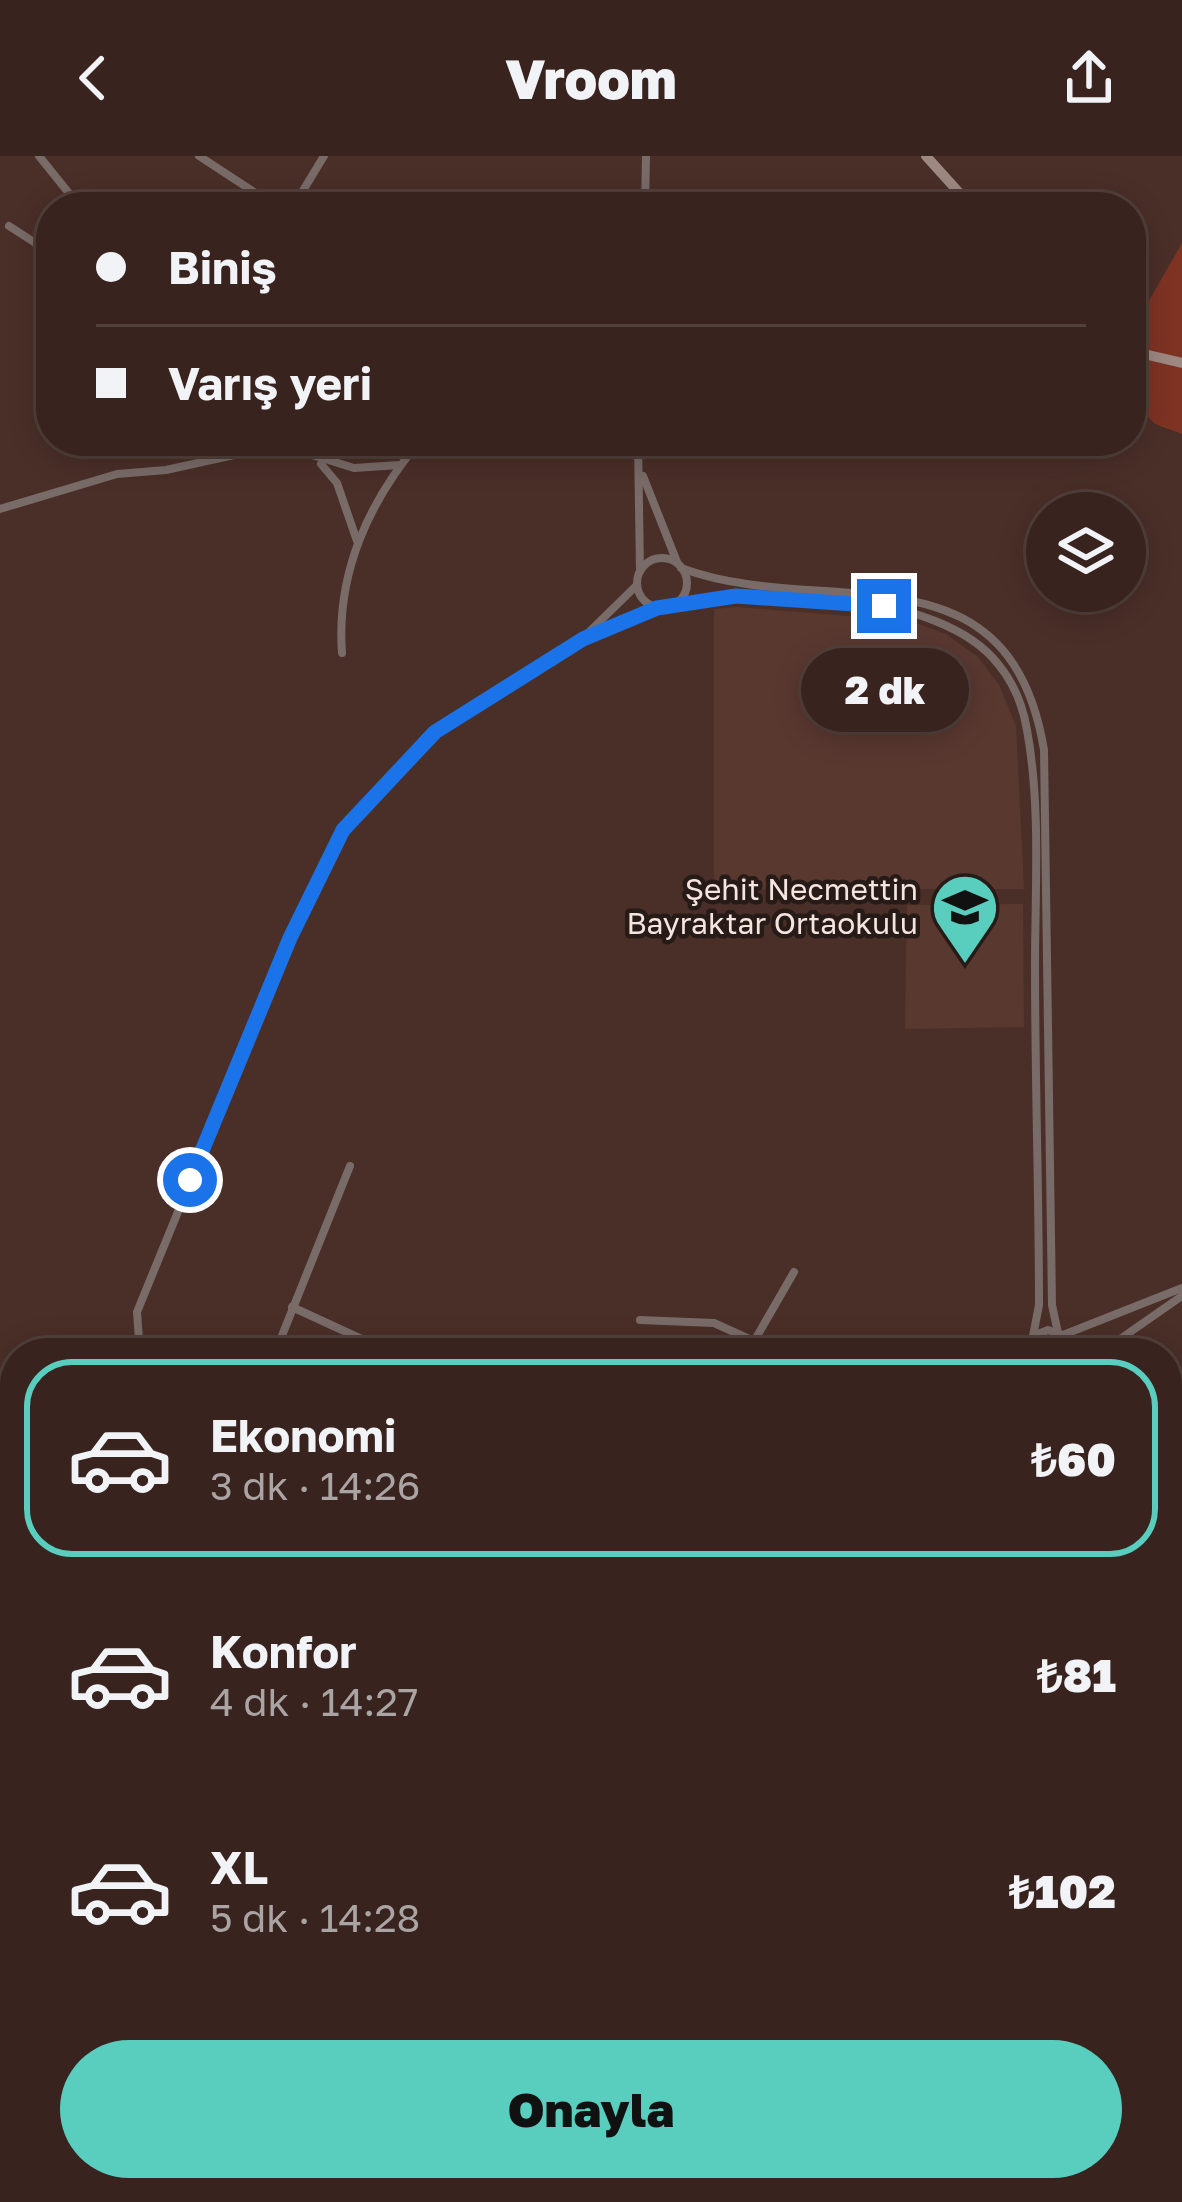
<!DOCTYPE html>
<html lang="tr">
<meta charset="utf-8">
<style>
body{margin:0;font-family:"Golos Text",sans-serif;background:#3f2b27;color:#f1f3f6;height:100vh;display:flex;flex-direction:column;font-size:45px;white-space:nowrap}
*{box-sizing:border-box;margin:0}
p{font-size:39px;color:#aba4a4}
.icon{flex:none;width:66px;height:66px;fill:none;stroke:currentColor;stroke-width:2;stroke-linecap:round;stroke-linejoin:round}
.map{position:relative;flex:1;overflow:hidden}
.details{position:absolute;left:0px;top:1182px;width:1182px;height:864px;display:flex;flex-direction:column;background:#38231e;border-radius:48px 48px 0 0;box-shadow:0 6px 30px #0003,0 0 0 3px #52403c}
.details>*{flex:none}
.hud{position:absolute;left:36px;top:36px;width:1110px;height:264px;border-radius:48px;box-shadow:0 6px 30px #0003,0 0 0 3px #52403c;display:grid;align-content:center;height:264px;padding:0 60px;background:#38231e}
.buttons{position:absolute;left:1026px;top:336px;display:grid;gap:24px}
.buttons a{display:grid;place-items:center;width:120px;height:120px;border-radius:50%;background:#38231e;box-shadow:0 6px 30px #0003,0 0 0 3px #52403c;font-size:60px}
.end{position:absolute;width:54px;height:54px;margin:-27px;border:15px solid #1a73e8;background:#fff;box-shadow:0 0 0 6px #fff}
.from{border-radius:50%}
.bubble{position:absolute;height:84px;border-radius:42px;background:#38231e;box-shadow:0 6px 30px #0003,0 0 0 3px #52403c;font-size:39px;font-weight:800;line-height:84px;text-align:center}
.hud b{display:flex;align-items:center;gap:42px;height:114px;font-size:45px}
.hud b+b{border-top:3px solid #52403c}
.hud i{width:30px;height:30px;background:#f1f3f6}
ul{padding:21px 0 0;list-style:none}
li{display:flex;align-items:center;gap:36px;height:198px;margin:0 24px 18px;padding:0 36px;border:6px solid transparent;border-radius:48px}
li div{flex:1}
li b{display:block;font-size:45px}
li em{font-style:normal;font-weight:800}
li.active{border-color:#59cebf}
li>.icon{width:108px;height:108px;stroke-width:1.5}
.action{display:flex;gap:24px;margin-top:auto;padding:24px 60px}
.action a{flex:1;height:138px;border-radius:72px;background:#59cebf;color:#111;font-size:48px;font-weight:800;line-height:138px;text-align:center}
header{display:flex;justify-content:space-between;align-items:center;height:156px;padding:0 60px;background:#38231e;font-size:54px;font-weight:800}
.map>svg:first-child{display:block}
.built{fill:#593830}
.green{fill:#7e3323}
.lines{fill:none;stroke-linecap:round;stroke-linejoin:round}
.street{stroke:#796b68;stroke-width:8}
.secondary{stroke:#9e8882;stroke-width:10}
.route{stroke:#1a73e8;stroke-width:15}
.labels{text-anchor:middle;stroke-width:9;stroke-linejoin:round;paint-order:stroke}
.poi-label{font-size:30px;fill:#f6e4df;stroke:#271b18;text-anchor:end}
</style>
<header><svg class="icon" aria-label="back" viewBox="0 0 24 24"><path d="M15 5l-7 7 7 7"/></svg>Vroom<svg class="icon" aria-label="share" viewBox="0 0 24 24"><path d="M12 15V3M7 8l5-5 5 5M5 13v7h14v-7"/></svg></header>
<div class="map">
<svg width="1182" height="2046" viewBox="0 0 1182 2046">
<rect width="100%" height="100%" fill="#4a2f28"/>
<!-- built -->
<g class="built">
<polygon points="737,451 910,465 946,478 978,501 999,529 1016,570 1024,733 714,733 714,453"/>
<polygon points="1023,748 1024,871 905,873 907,749"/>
</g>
<!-- green -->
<polygon class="green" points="1182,87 1182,278 1155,268 1131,244 1131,163 1138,164"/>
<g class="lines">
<!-- street -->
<g class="street">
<polyline points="39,0 80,51"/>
<polyline points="199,0 277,51"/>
<polyline points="293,51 324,0"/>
<polyline points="645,51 646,0"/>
<polyline points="9,70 51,97"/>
<polyline points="638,285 640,415"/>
<polyline points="280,289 354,312 399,309"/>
<polyline points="321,308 337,327 357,385"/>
<polyline points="643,320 677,406"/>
<polyline points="0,353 117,318 166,314 280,289"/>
<circle cx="662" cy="427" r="25"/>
<path d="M681,412C822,465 1009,381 1044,594L1052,1149L1058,1177"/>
<path d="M678,446C763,430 941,435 998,508C1013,526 1023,550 1027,574C1041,650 1035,734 1035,811C1035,924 1039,1037 1039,1149L1033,1180"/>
<polyline points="588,477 637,429"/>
<path d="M342,497C336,417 369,345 420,285"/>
<polyline points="292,1151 392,1197"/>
<polyline points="640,1164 714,1167 780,1197"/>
<polyline points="1063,1179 1182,1132"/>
<polyline points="756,1182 794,1116"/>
<polyline points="1118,1184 1129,1197"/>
<polyline points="140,1197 137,1156 290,782 343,673 435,576 583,483 657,452"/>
<polyline points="275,1197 350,1010"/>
<polyline points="1004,1197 1025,1188"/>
<polyline points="1024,1197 1033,1180 1048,1174 1063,1179 1072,1197"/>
<polyline points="1100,1197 1182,1140"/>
<polyline points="1167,1244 1182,1263"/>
<polyline points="0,1315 15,1354"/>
<polyline points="0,1374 15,1370"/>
<polyline points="1167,1383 1182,1371"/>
<polyline points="1167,1535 1182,1523"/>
<polyline points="0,1562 15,1558"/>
<polyline points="1167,1703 1182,1711"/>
<polyline points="1167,1717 1182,1725"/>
<polyline points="0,1919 14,2046"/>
<polyline points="1167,1942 1182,1939"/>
<polyline points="1167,1961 1182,1958"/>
<polyline points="129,2031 130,2046"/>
<polyline points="346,2031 352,2046"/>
<polyline points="673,2031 678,2046"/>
<polyline points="914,2031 920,2046"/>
<polyline points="958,2031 963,2046"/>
<polyline points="836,2033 840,2046"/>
<polyline points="589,2046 659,2031"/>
<polyline points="696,2046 770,2031"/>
<polyline points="777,2046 847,2031"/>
</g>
<!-- secondary -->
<g class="secondary">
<polyline points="926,0 972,51"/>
<polyline points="1131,195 1182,207"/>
</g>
</g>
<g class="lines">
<!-- route -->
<polyline class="route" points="190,1024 290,782 343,674 435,576 583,483 657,452 736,440 884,450"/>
</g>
<!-- icons -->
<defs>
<symbol id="school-pin" viewBox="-11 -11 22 30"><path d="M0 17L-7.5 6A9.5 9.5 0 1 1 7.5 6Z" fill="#59cebf" stroke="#271b18"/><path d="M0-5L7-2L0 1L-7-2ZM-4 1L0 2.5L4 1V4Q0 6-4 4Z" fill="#111"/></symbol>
</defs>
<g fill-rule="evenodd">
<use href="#school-pin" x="927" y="713" width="76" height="104"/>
</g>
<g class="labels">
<!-- poi labels -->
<g class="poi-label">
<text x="918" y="744">Şehit Necmettin<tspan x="918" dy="34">Bayraktar Ortaokulu</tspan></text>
</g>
</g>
</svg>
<div class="buttons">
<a><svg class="icon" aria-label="layers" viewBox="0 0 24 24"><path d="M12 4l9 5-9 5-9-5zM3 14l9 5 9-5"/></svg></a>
</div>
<i class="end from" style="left:190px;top:1024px"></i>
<i class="end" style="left:884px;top:450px"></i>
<div class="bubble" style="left:801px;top:492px;width:168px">2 dk</div>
<div class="hud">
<b><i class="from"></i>Biniş</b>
<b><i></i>Varış yeri</b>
</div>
<section class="details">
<ul>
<li class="active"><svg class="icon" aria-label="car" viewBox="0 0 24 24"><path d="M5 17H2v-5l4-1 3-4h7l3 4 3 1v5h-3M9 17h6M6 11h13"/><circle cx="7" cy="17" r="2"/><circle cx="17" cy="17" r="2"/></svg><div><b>Ekonomi</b><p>3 dk · 14:26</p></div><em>₺60</em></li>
<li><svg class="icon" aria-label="car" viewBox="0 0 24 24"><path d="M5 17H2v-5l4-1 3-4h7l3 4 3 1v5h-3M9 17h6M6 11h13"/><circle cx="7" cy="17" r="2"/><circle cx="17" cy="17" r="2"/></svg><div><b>Konfor</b><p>4 dk · 14:27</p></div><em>₺81</em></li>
<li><svg class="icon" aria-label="car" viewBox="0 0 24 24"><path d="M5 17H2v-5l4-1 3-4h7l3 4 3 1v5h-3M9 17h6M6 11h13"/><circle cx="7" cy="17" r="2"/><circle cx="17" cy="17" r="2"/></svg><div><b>XL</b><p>5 dk · 14:28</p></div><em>₺102</em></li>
</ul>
<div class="action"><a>Onayla</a></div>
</section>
</div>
